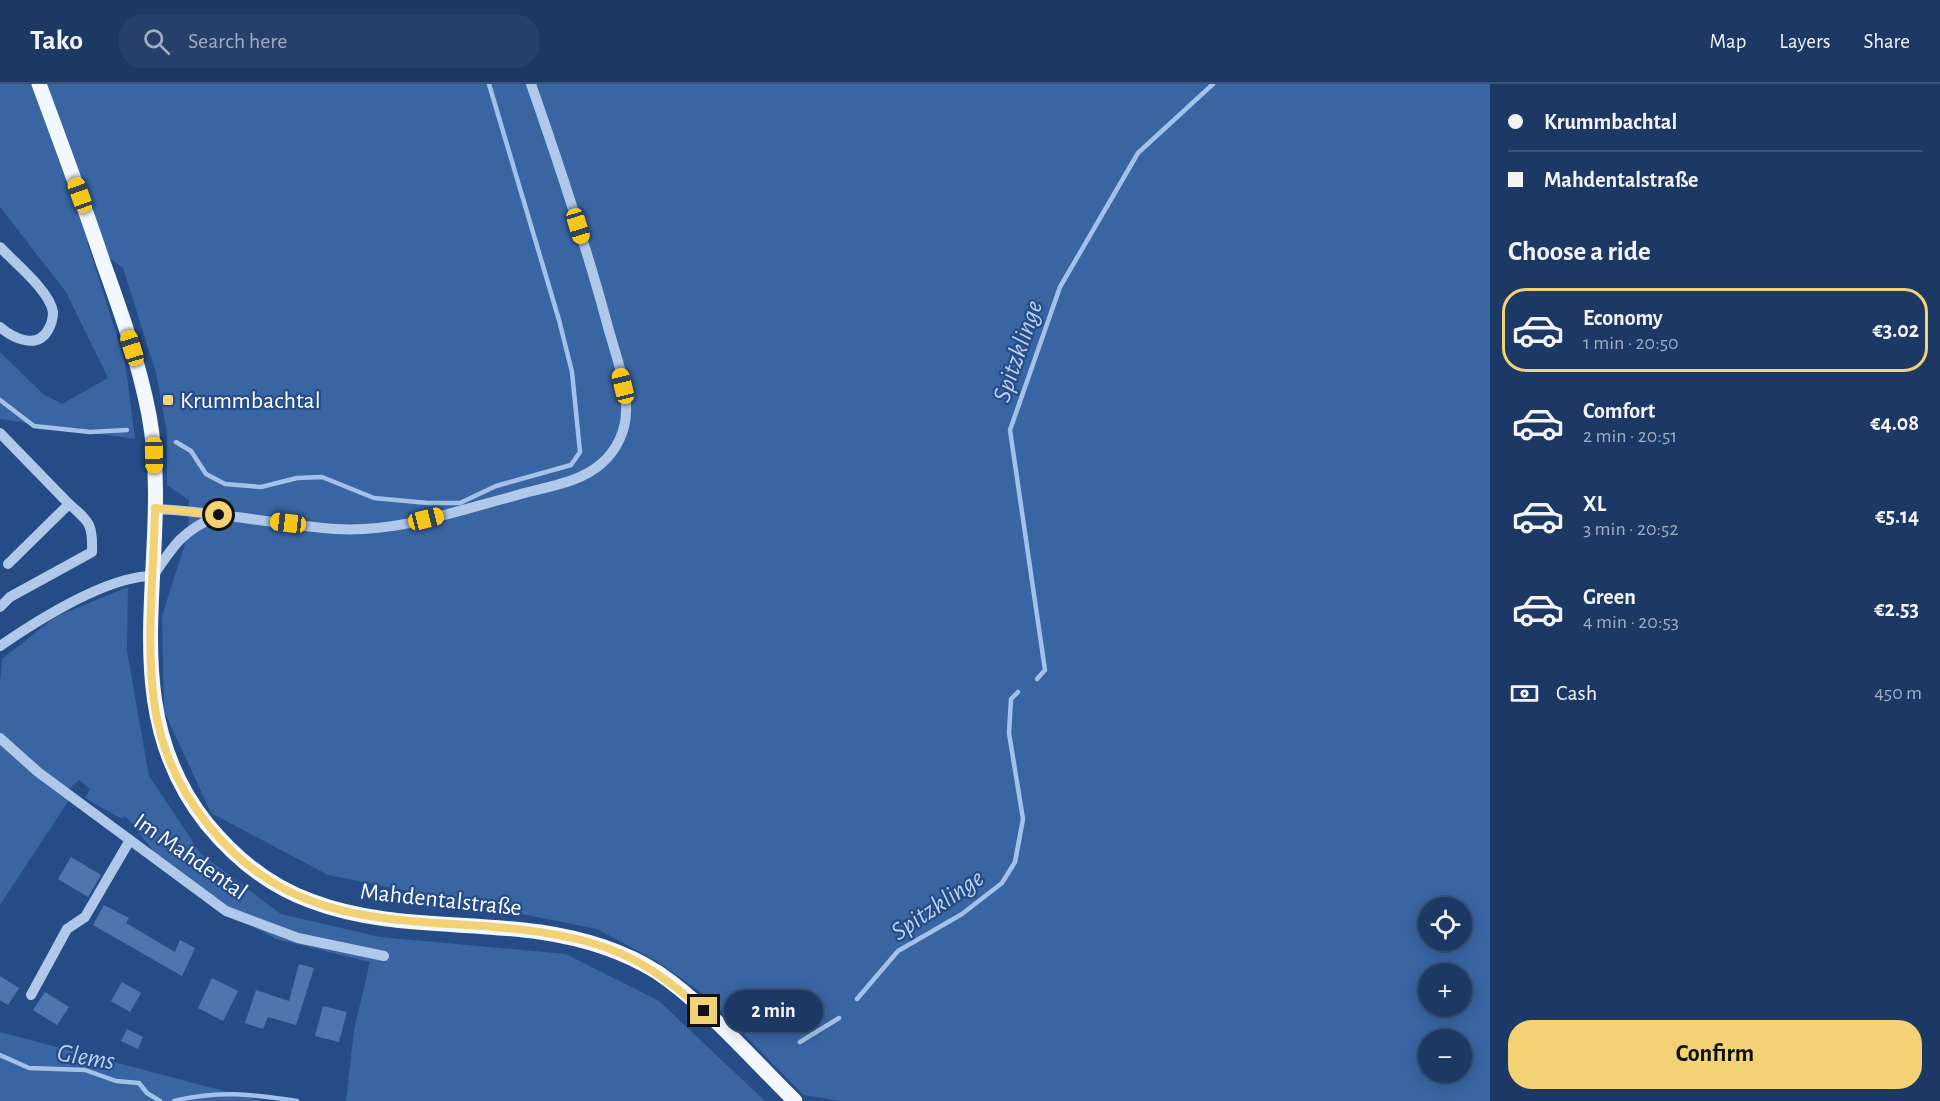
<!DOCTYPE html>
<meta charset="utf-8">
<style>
body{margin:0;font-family:"Alegreya Sans",sans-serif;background:#25406b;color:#f1f3f6;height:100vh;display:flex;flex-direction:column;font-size:22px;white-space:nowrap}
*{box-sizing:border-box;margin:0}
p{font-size:20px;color:#a0acbf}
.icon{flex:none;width:33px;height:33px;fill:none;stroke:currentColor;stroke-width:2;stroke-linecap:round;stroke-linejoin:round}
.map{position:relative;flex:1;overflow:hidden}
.drawer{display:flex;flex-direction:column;background:#1c3965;width:450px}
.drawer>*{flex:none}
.banner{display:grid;align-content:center;height:132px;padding:0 18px;background:#1c3965}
.fabs{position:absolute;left:1418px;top:813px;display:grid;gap:12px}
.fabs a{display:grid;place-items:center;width:54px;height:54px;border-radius:50%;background:#1c3965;box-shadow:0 3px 15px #0003,0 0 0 2px #3a5379;font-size:30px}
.end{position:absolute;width:27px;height:27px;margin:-14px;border:8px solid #f2d274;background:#111;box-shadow:0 0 0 3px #111}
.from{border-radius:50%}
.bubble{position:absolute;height:42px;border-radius:21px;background:#1c3965;box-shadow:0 3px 15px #0003,0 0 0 2px #3a5379;font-size:20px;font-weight:700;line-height:42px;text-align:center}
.car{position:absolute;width:18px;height:36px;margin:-18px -9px;border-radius:8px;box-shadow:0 0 4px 2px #0007;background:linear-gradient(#f5c518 24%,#345 0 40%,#f5c518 0 76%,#345 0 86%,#f5c518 0)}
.banner b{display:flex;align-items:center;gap:21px;height:57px;font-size:22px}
.banner b+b{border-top:2px solid #3a5379}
.banner i{width:15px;height:15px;background:#f1f3f6}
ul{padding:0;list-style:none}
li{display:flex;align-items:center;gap:18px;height:84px;margin:0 12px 9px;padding:0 6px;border:3px solid transparent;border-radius:24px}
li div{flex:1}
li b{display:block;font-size:22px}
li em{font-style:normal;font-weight:700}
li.active{border-color:#f2d274}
li>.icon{width:54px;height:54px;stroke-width:1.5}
h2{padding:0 18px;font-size:27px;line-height:72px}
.pay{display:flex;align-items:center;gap:15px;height:66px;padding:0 18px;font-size:22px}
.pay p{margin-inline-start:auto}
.action{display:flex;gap:12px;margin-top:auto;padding:12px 18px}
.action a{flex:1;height:69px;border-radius:24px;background:#f2d274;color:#111;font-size:24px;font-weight:700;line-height:69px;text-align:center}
header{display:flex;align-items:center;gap:36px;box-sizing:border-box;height:84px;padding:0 30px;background:#1c3965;border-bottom:2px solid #3a5379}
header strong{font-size:28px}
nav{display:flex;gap:33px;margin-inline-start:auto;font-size:21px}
.search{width:420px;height:54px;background:#25406b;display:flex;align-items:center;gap:15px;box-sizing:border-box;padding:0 21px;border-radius:24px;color:#a0acbf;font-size:22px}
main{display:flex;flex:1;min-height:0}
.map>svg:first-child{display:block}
.green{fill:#3965a3;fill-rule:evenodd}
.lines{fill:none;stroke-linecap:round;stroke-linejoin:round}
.stream{stroke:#a4c2e9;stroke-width:4.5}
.building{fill:#4d76ae}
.minor{stroke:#b0c8e9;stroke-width:10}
.major{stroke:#f3f7fe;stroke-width:15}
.route{stroke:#f2d274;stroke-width:8}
.poi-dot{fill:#f2d274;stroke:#254c87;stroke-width:2}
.labels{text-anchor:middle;stroke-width:4.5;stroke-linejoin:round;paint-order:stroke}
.poi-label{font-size:24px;fill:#fff;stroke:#254c87;text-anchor:start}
.street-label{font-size:24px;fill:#fff;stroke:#254c87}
.water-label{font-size:26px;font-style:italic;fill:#bcd2f0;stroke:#254c87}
</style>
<header>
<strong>Tako</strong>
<div class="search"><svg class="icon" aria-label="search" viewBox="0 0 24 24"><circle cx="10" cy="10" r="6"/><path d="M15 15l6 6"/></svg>Search here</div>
<nav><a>Map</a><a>Layers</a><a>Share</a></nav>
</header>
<main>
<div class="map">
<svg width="1490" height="1017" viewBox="0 0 1490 1017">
<rect width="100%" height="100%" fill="#254c87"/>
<!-- green -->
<g class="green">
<path d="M0,0H1490V1017H841L803,1011L710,915L655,876L597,845L328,791L211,729L164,627L162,532L188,450L189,416L167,401V349L156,289L123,184L87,158L125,277L135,355L0,335V268L43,310L62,320L108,294L66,208L0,123ZM1428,824H1461V856H1428ZM1428,890H1461V922H1428ZM1428,956H1461V988H1428Z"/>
<polygon points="128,503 127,567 149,692 201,770 281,830 380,853 566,870 659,917 765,1017 346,1017 354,946 370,878 276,855 214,822 164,781 131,738 124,732 122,735 85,714 90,705 79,696 66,708 71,713 0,821 0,600 2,575 55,533"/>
<polygon points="0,948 262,1017 0,1017"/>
</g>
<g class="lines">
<!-- stream -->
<g class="stream">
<polyline points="0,316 34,342 90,348 127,346"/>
<polyline points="176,358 191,367 206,390 225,400 261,403 297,394 322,393 374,414 428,419 460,419 496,402 571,381 580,368 572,288 559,236 489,0"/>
<polyline points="1037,595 1045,586 1010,346 1060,203 1138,69 1213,0"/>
<polyline points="857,915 898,867 962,830 1002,799 1015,778 1023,735 1009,649 1011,615 1018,608"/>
<polyline points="800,958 839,934"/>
<polyline points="0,971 29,984 85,986 116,997 139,999 147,1009 160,1017"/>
<path d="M174,1017C218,1006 252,1010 297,1017"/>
</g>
</g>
<!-- building -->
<g class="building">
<polygon points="71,773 101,791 88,813 58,795"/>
<polygon points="104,821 129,834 126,839 175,868 180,856 195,864 182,892 93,841"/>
<polygon points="299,880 314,884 296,941 268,933 263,945 245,939 256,906 289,917"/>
<polygon points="0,892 19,904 8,921 0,916"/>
<polygon points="212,894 238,907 223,937 198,924"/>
<polygon points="122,898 141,909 130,928 111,917"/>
<polygon points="45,908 69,923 57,941 33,926"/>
<polygon points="323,922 347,928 339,958 315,952"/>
<polygon points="127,945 143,953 138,965 121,957"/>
</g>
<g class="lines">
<!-- minor -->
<g class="minor">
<path d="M0,163C14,178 50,207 53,228C53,234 51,241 48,246C37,266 13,254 0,243"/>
<polyline points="0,349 69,420"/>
<path d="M155,425C216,427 276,441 336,445C397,449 456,427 514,412C543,403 579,400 602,379C617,366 626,346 626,327C627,299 615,269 608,243C586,161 559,80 531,0"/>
<path d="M0,523L10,513L92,468C93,441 90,438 69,420L8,480"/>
<path d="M0,562C38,536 107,492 153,492C175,459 182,448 218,431"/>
<polyline points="0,654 38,688 226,827 298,854 384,872"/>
<polyline points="31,911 67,845 85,833 130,756"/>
</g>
<!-- major -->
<path class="major" d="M39,0C61,59 83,118 103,178C121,228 139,279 149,331C175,472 108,616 207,740C235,774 269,802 311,817C385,845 463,837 540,848C581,854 622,866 657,888C706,921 752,975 795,1017"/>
</g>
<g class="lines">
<!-- route -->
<path class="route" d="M219,431L155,424C154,490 145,559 155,624C162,669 181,708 209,742C313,872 455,820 592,859C636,871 670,897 704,927"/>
</g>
<!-- markers -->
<rect class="poi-dot" x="162" y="310" width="12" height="12" rx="3"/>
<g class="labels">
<!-- poi labels -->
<g class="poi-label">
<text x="180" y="324">Krummbachtal</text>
</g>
<!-- street labels -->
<g class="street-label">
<text transform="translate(191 772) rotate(35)" y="8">Im Mahdental</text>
<text transform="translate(441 815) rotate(6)" y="8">Mahdentalstraße</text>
</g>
<!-- water labels -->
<g class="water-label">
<text transform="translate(1017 267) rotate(-71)" y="9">Spitzklinge</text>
<text transform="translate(937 820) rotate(-34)" y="9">Spitzklinge</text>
<text transform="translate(86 972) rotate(9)" y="9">Glems</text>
</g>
</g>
</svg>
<div class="fabs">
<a><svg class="icon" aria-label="locate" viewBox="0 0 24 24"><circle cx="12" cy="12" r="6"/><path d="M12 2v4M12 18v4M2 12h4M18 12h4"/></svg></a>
<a>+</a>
<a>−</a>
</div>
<i class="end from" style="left:219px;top:431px"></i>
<i class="end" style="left:704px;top:927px"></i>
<div class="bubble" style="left:724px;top:906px;width:99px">2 min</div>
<i class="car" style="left:80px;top:111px;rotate:340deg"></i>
<i class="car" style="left:578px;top:142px;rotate:163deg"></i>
<i class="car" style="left:132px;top:264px;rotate:343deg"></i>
<i class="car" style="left:623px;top:302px;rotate:346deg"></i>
<i class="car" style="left:154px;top:371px;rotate:179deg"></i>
<i class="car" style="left:426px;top:435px;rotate:76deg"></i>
<i class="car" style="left:288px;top:439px;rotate:277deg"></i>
</div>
<section class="drawer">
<div class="banner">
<b><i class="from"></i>Krummbachtal</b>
<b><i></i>Mahdentalstraße</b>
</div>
<h2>Choose a ride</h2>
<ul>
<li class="active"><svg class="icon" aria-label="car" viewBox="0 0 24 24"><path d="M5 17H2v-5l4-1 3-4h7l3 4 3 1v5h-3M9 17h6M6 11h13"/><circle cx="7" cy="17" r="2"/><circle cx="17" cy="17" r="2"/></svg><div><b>Economy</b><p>1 min · 20:50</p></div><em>€3.02</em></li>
<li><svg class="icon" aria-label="car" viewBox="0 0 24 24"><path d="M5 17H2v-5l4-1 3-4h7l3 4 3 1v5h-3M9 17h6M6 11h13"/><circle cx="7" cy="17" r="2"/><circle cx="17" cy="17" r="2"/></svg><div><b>Comfort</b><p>2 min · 20:51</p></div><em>€4.08</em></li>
<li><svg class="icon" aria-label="car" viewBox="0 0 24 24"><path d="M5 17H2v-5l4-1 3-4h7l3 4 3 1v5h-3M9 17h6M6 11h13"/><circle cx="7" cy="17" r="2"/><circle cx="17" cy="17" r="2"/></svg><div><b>XL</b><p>3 min · 20:52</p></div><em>€5.14</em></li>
<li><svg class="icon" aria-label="car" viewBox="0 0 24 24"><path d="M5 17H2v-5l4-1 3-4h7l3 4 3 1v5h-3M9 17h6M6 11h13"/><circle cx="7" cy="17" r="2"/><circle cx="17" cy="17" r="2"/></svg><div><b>Green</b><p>4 min · 20:53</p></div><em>€2.53</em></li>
</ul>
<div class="pay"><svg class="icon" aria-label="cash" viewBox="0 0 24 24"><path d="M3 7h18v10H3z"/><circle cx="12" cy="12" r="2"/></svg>Cash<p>450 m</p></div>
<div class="action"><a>Confirm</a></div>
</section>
</main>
